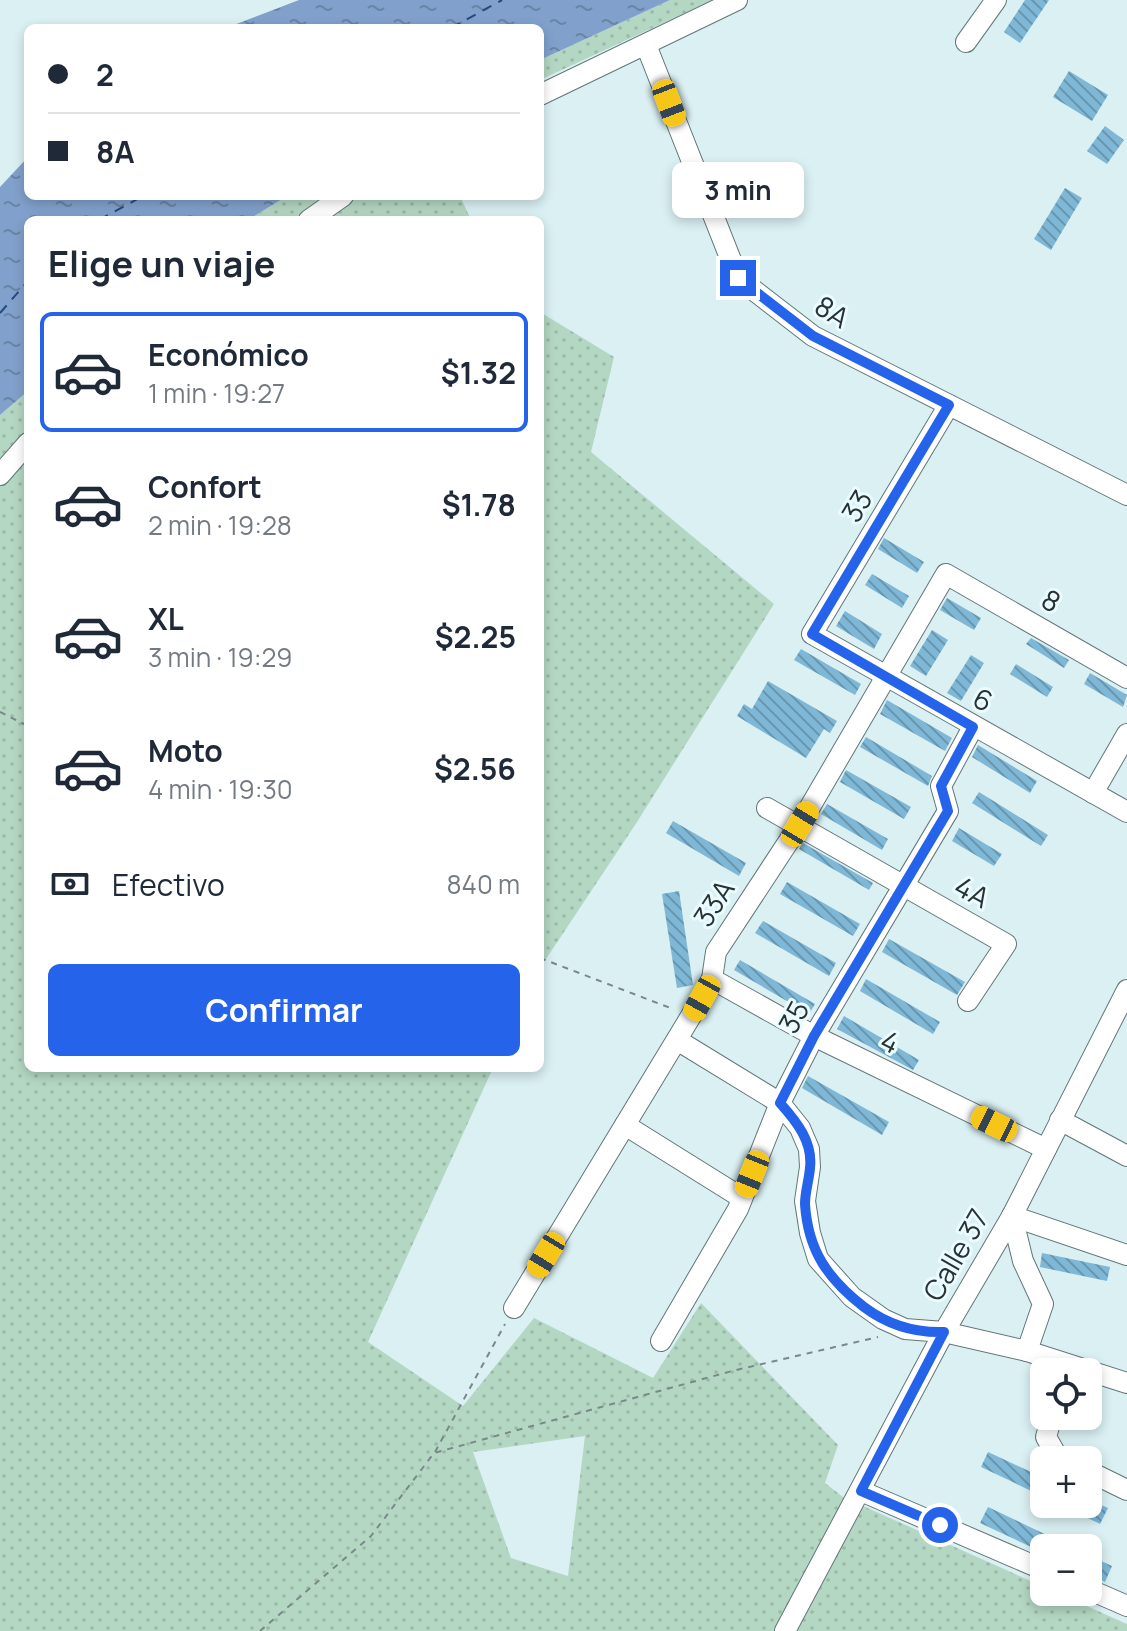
<!DOCTYPE html>
<html lang="es">
<meta charset="utf-8">
<style>
body{margin:0;font-family:Manrope,sans-serif;background:#f6f6f7;color:#1f2937;height:100vh;display:flex;flex-direction:column;font-size:30px;white-space:nowrap}
*{box-sizing:border-box;margin:0}
p{font-size:26px;color:#747a83}
.icon{flex:none;width:44px;height:44px;fill:none;stroke:currentColor;stroke-width:2;stroke-linecap:round;stroke-linejoin:round}
.map{position:relative;flex:1;overflow:hidden}
.side{position:absolute;left:24px;top:216px;width:520px;height:856px;display:flex;flex-direction:column;background:#fff;border-radius:12px;box-shadow:0 4px 12px #0003}
.side>*{flex:none}
.hud{position:absolute;left:24px;top:24px;width:520px;height:176px;border-radius:12px;box-shadow:0 4px 12px #0003;display:grid;align-content:center;height:176px;padding:0 24px;background:#fff}
.buttons{position:absolute;left:1030px;top:1358px;display:grid;gap:16px}
.buttons a{display:grid;place-items:center;width:72px;height:72px;border-radius:12px;background:#fff;box-shadow:0 4px 12px #0003;font-size:40px}
.end{position:absolute;width:36px;height:36px;margin:-18px;border:10px solid #2563eb;background:#fff;box-shadow:0 0 0 4px #fff}
.from{border-radius:50%}
.bubble{position:absolute;height:56px;border-radius:12px;background:#fff;box-shadow:0 4px 12px #0003;font-size:26px;font-weight:700;line-height:56px;text-align:center}
.car{position:absolute;width:24px;height:48px;margin:-24px -12px;border-radius:10px;box-shadow:0 0 6px 2px #0007;background:linear-gradient(#f5c518 24%,#345 0 40%,#f5c518 0 76%,#345 0 86%,#f5c518 0)}
.hud b{display:flex;align-items:center;gap:28px;height:76px;font-size:30px}
.hud b+b{border-top:2px solid #e0e1e3}
.hud i{width:20px;height:20px;background:#1f2937}
ul{padding:0;list-style:none}
li{display:flex;align-items:center;gap:24px;height:120px;margin:0 16px 12px;padding:0 8px;border:4px solid transparent;border-radius:12px}
li div{flex:1}
li b{display:block;font-size:30px}
li em{font-style:normal;font-weight:700}
li.selected{border-color:#2563eb}
li>.icon{width:72px;height:72px;stroke-width:1.5}
h2{padding:0 24px;font-size:36px;line-height:96px}
.pay{display:flex;align-items:center;gap:20px;height:88px;padding:0 24px;font-size:30px}
.pay p{margin-inline-start:auto}
.button{display:flex;gap:16px;margin-top:auto;padding:16px 24px}
.button a{flex:1;height:92px;border-radius:12px;background:#2563eb;color:#fff;font-size:32px;font-weight:700;line-height:92px;text-align:center}
.map>svg:first-child{display:block}
.grass{fill:url(#grass-dots);fill-rule:evenodd}
.water{fill:url(#water-ripples)}
.lines{fill:none;stroke-linecap:round;stroke-linejoin:round}
.ferry{stroke:#224b82;stroke-width:2;stroke-dasharray:10 8;stroke-linecap:butt}
.building{fill:url(#building-back-hatch)}
.minor-casing{stroke:#627679;stroke-width:22}
.path{stroke:#798889;stroke-width:2;stroke-dasharray:6 6;stroke-linecap:butt}
.minor{stroke:#fff;stroke-width:20}
.route{stroke:#2563eb;stroke-width:10}
.labels{text-anchor:middle;stroke-width:6;stroke-linejoin:round;paint-order:stroke}
.street-label{font-size:28px;fill:#293233;stroke:#eafcff}
</style>
<div class="map">
<svg width="1127" height="1631" viewBox="0 0 1127 1631">
<defs>
<pattern id="grass-dots" width="8" height="8" patternUnits="userSpaceOnUse" patternTransform="scale(2)"><rect width="8" height="8" fill="#b4d7c3"/><path d="M2 2h.1M6 6h.1" fill="none" stroke="#9bb9a8" stroke-width="1.8" stroke-linecap="round"/></pattern>
<pattern id="water-ripples" width="26" height="14" patternUnits="userSpaceOnUse" patternTransform="scale(2)"><rect width="26" height="14" fill="#81a1cc"/><path d="M2 4q2-2 4 0t4 0M15 11q2-2 4 0t4 0" fill="none" stroke="#6a84a6"/></pattern>
<pattern id="building-back-hatch" width="6" height="6" patternUnits="userSpaceOnUse" patternTransform="scale(2)"><rect width="6" height="6" fill="#7fb8d7"/><path d="M-1 5l2 2M0 0l6 6M5-1l2 2" fill="none" stroke="#6896af"/></pattern>
</defs>
<rect width="100%" height="100%" fill="#daf0f3"/>
<!-- grass -->
<g class="grass">
<polygon points="670,0 713,0 540,80 540,60"/>
<polygon points="287,196 460,196 471,220 248,220"/>
<polygon points="540,312 614,357 591,452 774,604 637,822 540,968"/>
<path d="M28,391V1068H493L368,1342L463,1406L534,1318L653,1378L701,1303L838,1445L825,1483L843,1497L1044,1587V1592H1055L1127,1624V1631H0V415ZM585,1436L568,1576L511,1558L473,1452Z"/>
</g>
<!-- water -->
<g class="water">
<polygon points="299,0 670,0 540,60 540,28 226,28"/>
<polygon points="28,157 28,196 287,196 248,220 28,220 28,391 0,415 0,187"/>
</g>
<g class="lines">
<!-- ferry -->
<g class="ferry">
<polyline points="451,28 502,0"/>
<polyline points="99,220 143,196"/>
<polyline points="0,313 28,281"/>
</g>
</g>
<!-- building -->
<g class="building">
<polygon points="1025,0 1049,0 1020,43 1004,32"/>
<polygon points="1069,71 1108,95 1092,121 1053,97"/>
<polygon points="1105,126 1124,140 1107,164 1087,151"/>
<polygon points="1065,188 1082,198 1051,250 1034,239"/>
<polygon points="884,538 924,562 917,573 878,549"/>
<polygon points="872,574 909,596 902,608 865,585"/>
<polygon points="947,598 981,618 974,630 940,610"/>
<polygon points="845,611 882,634 874,649 836,626"/>
<polygon points="932,630 948,640 926,676 910,666"/>
<polygon points="1031,638 1069,660 1064,668 1026,644"/>
<polygon points="801,649 861,684 855,695 794,660"/>
<polygon points="971,655 984,663 961,701 947,693"/>
<polygon points="1016,664 1053,687 1047,697 1010,674"/>
<polygon points="1090,673 1127,695 1123,707 1084,684"/>
<polygon points="768,681 837,721 830,733 824,729 806,758 737,716 744,704 752,709"/>
<polygon points="887,700 952,738 945,751 880,714"/>
<polygon points="866,737 932,776 928,786 860,747"/>
<polygon points="978,745 1037,781 1030,793 972,757"/>
<polygon points="846,770 911,807 904,819 840,782"/>
<polygon points="979,792 1048,835 1041,846 972,803"/>
<polygon points="827,804 888,839 882,850 821,814"/>
<polygon points="673,821 746,863 739,876 666,833"/>
<polygon points="959,828 1002,854 994,866 952,841"/>
<polygon points="803,843 873,883 869,890 799,849"/>
<polygon points="787,882 860,924 853,936 780,894"/>
<polygon points="679,891 693,985 677,988 662,894"/>
<polygon points="763,921 836,963 829,976 755,933"/>
<polygon points="889,939 965,982 957,995 882,952"/>
<polygon points="740,960 815,1004 809,1014 734,970"/>
<polygon points="866,979 940,1022 933,1034 860,991"/>
<polygon points="844,1016 919,1060 913,1070 837,1029"/>
<polygon points="808,1076 889,1122 882,1135 802,1088"/>
<polygon points="1042,1253 1110,1267 1107,1281 1040,1267"/>
<polygon points="988,1452 1044,1478 1044,1497 981,1467"/>
<polygon points="1088,1499 1108,1508 1100,1524 1059,1504 1088,1504"/>
<polygon points="988,1507 1074,1548 1044,1548 1044,1553 980,1523"/>
<polygon points="1088,1555 1112,1566 1105,1582 1088,1574"/>
</g>
<g class="lines">
<defs>
<g id="minor">
<polyline points="966,42 996,0"/>
<polyline points="646,45 738,278 813,336 1127,495"/>
<polyline points="540,95 737,0"/>
<polyline points="309,220 343,196"/>
<polyline points="949,405 812,634 1127,812"/>
<polyline points="0,475 28,443"/>
<polyline points="1093,793 1127,734"/>
<polyline points="767,808 1006,944 968,1001"/>
<polyline points="712,979 814,1036 1046,1149"/>
<polyline points="677,1040 780,1103 800,1128 809,1149 810,1167 805,1201 810,1233 818,1259 852,1297 883,1319 905,1329 944,1332 1027,1351 1127,1383"/>
<polyline points="1060,1120 1127,1156"/>
<polyline points="625,1125 742,1198"/>
<polyline points="1012,1216 1023,1261 1043,1304 1027,1351"/>
<polyline points="1012,1216 1127,1255"/>
<polyline points="514,1308 691,1016 712,979 716,952 800,824 946,574 1127,678"/>
<polyline points="661,1341 738,1209 780,1103 814,1036 948,811 941,786 973,727"/>
<polyline points="1052,1416 1046,1437 1057,1456 1065,1460"/>
<polyline points="1088,1471 1127,1490"/>
<polyline points="861,1491 1044,1570"/>
<polyline points="1088,1589 1127,1606"/>
<polyline points="785,1631 944,1332 1012,1216 1127,990"/>
</g>
</defs>
<!-- minor casing -->
<use href="#minor" class="minor-casing"/>
<!-- path -->
<g class="path">
<polyline points="0,712 28,726"/>
<polyline points="540,958 673,1009"/>
<polyline points="435,1452 505,1324"/>
<polyline points="260,1631 371,1536 434,1453 732,1371 878,1337"/>
</g>
<!-- minor -->
<use href="#minor" class="minor"/>
</g>
<g class="lines">
<!-- route -->
<path class="route" d="M738,278L813,336L949,405L812,634L973,727L941,786L948,811L814,1036L780,1103C797,1122 813,1142 810,1168C809,1180 805,1192 805,1204C808,1251 828,1279 864,1307C888,1325 914,1333 944,1332L861,1491L940,1525"/>
</g>
<g class="labels">
<!-- street labels -->
<g class="street-label">
<text transform="translate(832 312) rotate(32)" y="10">8A</text>
<text transform="translate(857 506) rotate(-59)" y="10">33</text>
<text transform="translate(1051 601) rotate(30)" y="10">8</text>
<text transform="translate(983 700) rotate(29)" y="10">6</text>
<text transform="translate(972 892) rotate(29)" y="10">4A</text>
<text transform="translate(714 903) rotate(-57)" y="10">33A</text>
<text transform="translate(794 1017) rotate(-61)" y="10">35</text>
<text transform="translate(890 1042) rotate(26)" y="10">4</text>
<text transform="translate(956 1255) rotate(-60)" y="10">Calle 37</text>
</g>
</g>
</svg>
<div class="buttons">
<a><svg class="icon" aria-label="locate" viewBox="0 0 24 24"><circle cx="12" cy="12" r="6"/><path d="M12 2v4M12 18v4M2 12h4M18 12h4"/></svg></a>
<a>+</a>
<a>−</a>
</div>
<i class="end from" style="left:940px;top:1525px"></i>
<i class="end" style="left:738px;top:278px"></i>
<div class="bubble" style="left:672px;top:162px;width:132px">3 min</div>
<i class="car" style="left:669px;top:103px;rotate:159deg"></i>
<i class="car" style="left:800px;top:824px;rotate:31deg"></i>
<i class="car" style="left:702px;top:998px;rotate:209deg"></i>
<i class="car" style="left:994px;top:1124px;rotate:296deg"></i>
<i class="car" style="left:752px;top:1174px;rotate:202deg"></i>
<i class="car" style="left:546px;top:1255px;rotate:211deg"></i>
<div class="hud">
<b><i class="from"></i>2</b>
<b><i></i>8A</b>
</div>
<section class="side">
<h2>Elige un viaje</h2>
<ul>
<li class="selected"><svg class="icon" aria-label="car" viewBox="0 0 24 24"><path d="M5 17H2v-5l4-1 3-4h7l3 4 3 1v5h-3M9 17h6M6 11h13"/><circle cx="7" cy="17" r="2"/><circle cx="17" cy="17" r="2"/></svg><div><b>Económico</b><p>1 min · 19:27</p></div><em>$1.32</em></li>
<li><svg class="icon" aria-label="car" viewBox="0 0 24 24"><path d="M5 17H2v-5l4-1 3-4h7l3 4 3 1v5h-3M9 17h6M6 11h13"/><circle cx="7" cy="17" r="2"/><circle cx="17" cy="17" r="2"/></svg><div><b>Confort</b><p>2 min · 19:28</p></div><em>$1.78</em></li>
<li><svg class="icon" aria-label="car" viewBox="0 0 24 24"><path d="M5 17H2v-5l4-1 3-4h7l3 4 3 1v5h-3M9 17h6M6 11h13"/><circle cx="7" cy="17" r="2"/><circle cx="17" cy="17" r="2"/></svg><div><b>XL</b><p>3 min · 19:29</p></div><em>$2.25</em></li>
<li><svg class="icon" aria-label="car" viewBox="0 0 24 24"><path d="M5 17H2v-5l4-1 3-4h7l3 4 3 1v5h-3M9 17h6M6 11h13"/><circle cx="7" cy="17" r="2"/><circle cx="17" cy="17" r="2"/></svg><div><b>Moto</b><p>4 min · 19:30</p></div><em>$2.56</em></li>
</ul>
<div class="pay"><svg class="icon" aria-label="cash" viewBox="0 0 24 24"><path d="M3 7h18v10H3z"/><circle cx="12" cy="12" r="2"/></svg>Efectivo<p>840 m</p></div>
<div class="button"><a>Confirmar</a></div>
</section>
</div>
